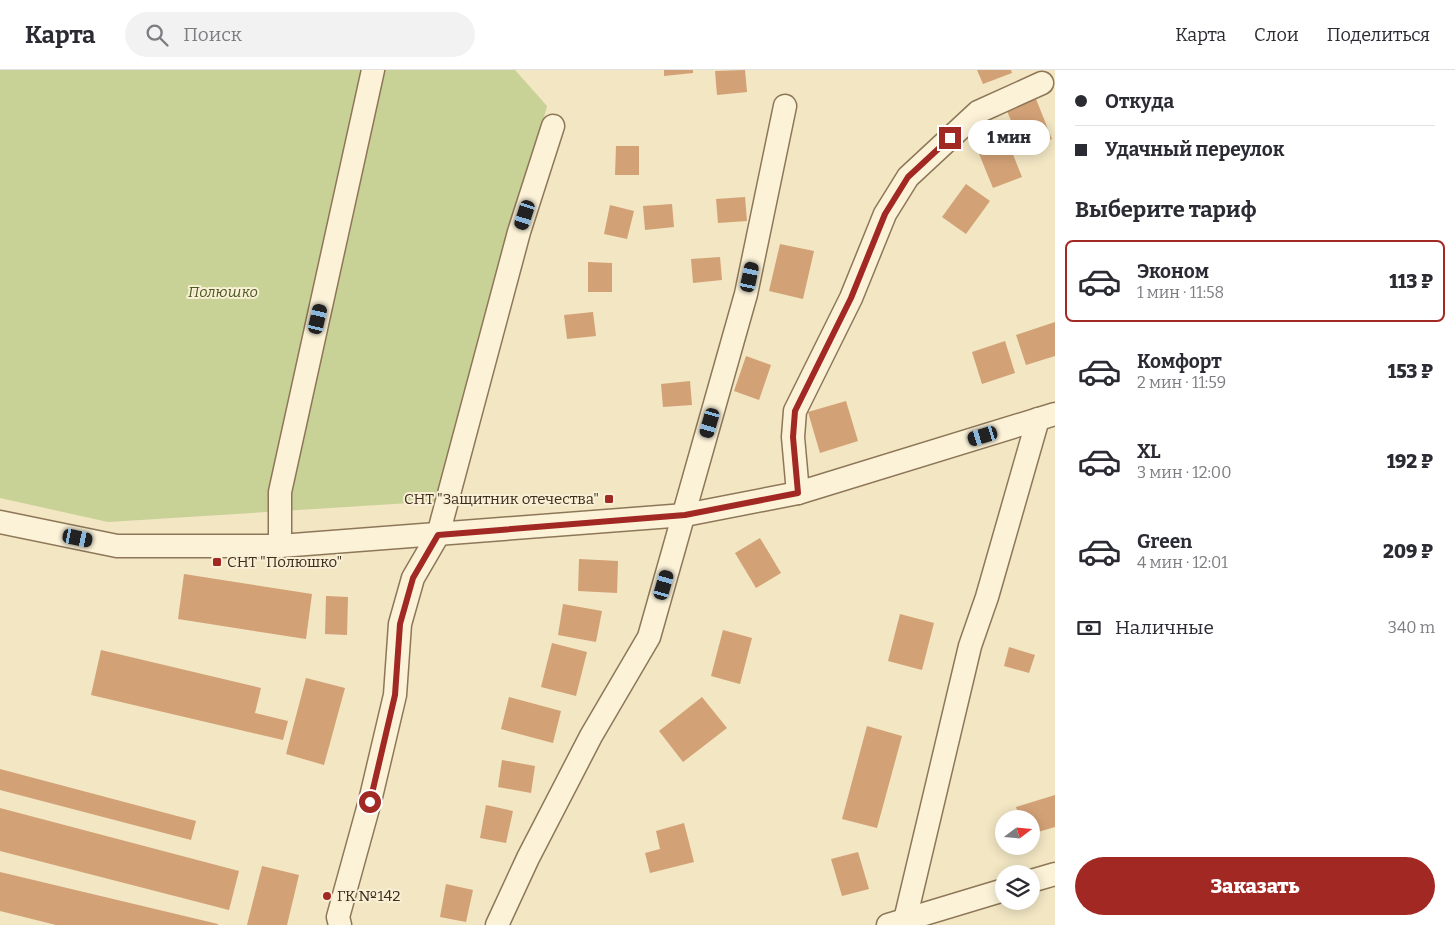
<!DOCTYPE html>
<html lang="ru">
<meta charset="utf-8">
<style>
body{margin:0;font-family:Bitter,serif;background:#f2f2f3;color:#2b2b33;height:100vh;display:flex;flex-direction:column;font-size:19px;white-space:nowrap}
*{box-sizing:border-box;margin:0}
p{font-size:16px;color:#7c7c81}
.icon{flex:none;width:28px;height:28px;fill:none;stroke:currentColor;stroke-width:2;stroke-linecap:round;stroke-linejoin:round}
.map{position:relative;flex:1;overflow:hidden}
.sheet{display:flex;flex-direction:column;background:#fff;width:400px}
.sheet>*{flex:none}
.banner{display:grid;align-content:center;height:110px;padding:0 20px;background:#fff}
.needle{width:32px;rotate:74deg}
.buttons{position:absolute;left:995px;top:740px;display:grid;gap:10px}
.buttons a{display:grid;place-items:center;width:45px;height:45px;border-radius:50%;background:#fff;box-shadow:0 2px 12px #0003;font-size:25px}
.end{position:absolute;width:22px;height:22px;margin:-11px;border:6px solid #a22823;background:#fff;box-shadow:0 0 0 2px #fff}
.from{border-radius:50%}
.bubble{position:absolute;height:35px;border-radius:18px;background:#fff;box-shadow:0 2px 12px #0003;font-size:16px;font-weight:800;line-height:35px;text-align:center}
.car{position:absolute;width:15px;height:30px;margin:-15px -8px;border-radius:6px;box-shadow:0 0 4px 1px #0007;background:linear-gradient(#222 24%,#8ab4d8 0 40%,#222 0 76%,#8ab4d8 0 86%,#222 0)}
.banner b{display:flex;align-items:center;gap:18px;height:48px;font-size:19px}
.banner b+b{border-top:1px solid #e1e1e2}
.banner i{width:12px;height:12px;background:#2b2b33}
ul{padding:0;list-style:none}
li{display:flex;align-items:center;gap:15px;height:82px;margin:0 10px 8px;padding:0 10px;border:2px solid transparent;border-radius:8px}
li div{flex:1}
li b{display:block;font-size:19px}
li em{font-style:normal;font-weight:800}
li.on{border-color:#a22823}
li>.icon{width:45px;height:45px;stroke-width:1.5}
h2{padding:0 20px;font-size:22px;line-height:60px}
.pay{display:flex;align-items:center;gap:12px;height:55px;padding:0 20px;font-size:19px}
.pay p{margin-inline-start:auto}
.primary-button{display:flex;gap:10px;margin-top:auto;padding:10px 20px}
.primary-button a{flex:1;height:58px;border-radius:30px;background:#a22823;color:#fff;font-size:20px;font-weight:800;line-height:58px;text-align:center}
header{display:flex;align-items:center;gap:30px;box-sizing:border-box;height:70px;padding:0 25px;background:#fff;border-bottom:1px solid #e1e1e2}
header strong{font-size:24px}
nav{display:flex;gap:28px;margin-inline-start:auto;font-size:18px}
.search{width:350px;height:45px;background:#f2f2f3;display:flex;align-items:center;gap:12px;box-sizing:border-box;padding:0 18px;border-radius:28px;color:#7c7c81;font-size:19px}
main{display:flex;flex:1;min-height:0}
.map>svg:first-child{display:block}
.green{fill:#c8d196}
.building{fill:#d3a176}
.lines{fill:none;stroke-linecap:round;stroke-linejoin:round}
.street-casing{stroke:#8e7758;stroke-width:25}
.street{stroke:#fbf2d8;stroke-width:22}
.route{stroke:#a22823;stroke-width:6}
.poi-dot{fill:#a22823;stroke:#f8efd4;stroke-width:2}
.labels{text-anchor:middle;stroke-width:4;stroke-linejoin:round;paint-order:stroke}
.park-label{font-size:15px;font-style:italic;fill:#4a5b22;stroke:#f8efd4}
.poi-label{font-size:15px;fill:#3d2e1d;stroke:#f8efd4;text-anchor:start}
</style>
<header>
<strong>Карта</strong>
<div class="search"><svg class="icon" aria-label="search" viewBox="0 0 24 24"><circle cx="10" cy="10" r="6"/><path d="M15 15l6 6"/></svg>Поиск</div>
<nav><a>Карта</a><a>Слои</a><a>Поделиться</a></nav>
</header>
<main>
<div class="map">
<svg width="1055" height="855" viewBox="0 0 1055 855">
<rect width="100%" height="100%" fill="#f2e6c3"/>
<!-- green -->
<polygon class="green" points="0,0 515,0 547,36 441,431 108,452 0,428"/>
<!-- building -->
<g class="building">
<polygon points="664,0 693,0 693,3 664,6"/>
<polygon points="745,0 747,22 717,25 715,1"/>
<polygon points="977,0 1011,0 1012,3 983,14"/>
<polygon points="1036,29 1052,69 1023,80 1007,41"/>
<polygon points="1006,67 1022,107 993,118 977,79"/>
<polygon points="616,76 639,76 639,105 615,105"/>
<polygon points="966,114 990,131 966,164 942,147"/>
<polygon points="745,127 747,151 718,153 716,129"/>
<polygon points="672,134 674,157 645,160 643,136"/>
<polygon points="610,135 634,141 627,169 604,164"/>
<polygon points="780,174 814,181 803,229 769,221"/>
<polygon points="720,187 722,210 693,213 691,189"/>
<polygon points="588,192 612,193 612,222 588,222"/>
<polygon points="593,242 596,266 567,269 564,245"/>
<polygon points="1055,252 1055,286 1026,295 1016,265"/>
<polygon points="1005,271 1015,303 982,314 972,282"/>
<polygon points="746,286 771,295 759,330 734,321"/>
<polygon points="690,311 692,335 663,337 661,314"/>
<polygon points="846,331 858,371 820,383 808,342"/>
<polygon points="760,468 781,503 756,518 735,483"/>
<polygon points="579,489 618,491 617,523 578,521"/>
<polygon points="184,504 312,524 306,569 178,549"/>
<polygon points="326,526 348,527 347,565 325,564"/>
<polygon points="563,534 602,541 596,572 558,565"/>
<polygon points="900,544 934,553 922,600 888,591"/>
<polygon points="723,560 752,568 740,614 711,606"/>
<polygon points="552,573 587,582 576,626 541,617"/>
<polygon points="1009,577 1035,585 1029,603 1004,596"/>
<polygon points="101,580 261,618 255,643 288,651 283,670 91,625"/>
<polygon points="306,608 345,618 324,695 286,684"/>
<polygon points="509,627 561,641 553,673 501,659"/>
<polygon points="702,627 727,658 683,692 659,661"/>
<polygon points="867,656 902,666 877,758 842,749"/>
<polygon points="502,690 535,696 531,723 498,717"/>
<polygon points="0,699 196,751 191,770 0,720"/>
<polygon points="1055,725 1055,757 1031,764 1031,749 1020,749 1016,737"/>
<polygon points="486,735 513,741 506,773 480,768"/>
<polygon points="0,738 239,801 229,840 0,781"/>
<polygon points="684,753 694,792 650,803 645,783 660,779 656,761"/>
<polygon points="858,782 869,819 842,826 831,789"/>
<polygon points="262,796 299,805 287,855 247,855"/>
<polygon points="0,802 218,854 218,855 56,855 0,841"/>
<polygon points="446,814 473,820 466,852 440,847"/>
</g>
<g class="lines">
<defs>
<g id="street">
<polyline points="798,423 793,367 795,341 851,228 885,144 908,107 978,42 1042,13"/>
<polyline points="0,452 117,476 280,476 685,445 798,423 1055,344"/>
<polyline points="280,476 280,422 373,0"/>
<polyline points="1031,811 1055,804"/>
<polyline points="905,850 970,576 987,527 1038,349"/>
<polyline points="340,855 338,847 370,731 395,625 400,554 413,508 438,465 519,162 553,56"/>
<polyline points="497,855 528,788 591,666 649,567 746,224 785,36"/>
<polyline points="888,855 1004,820"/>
</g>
</defs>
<!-- street casing -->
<use href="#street" class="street-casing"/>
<!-- street -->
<use href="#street" class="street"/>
</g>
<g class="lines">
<!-- route -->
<polyline class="route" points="370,732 395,625 400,554 413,508 438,465 685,445 798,423 793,367 795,341 851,228 885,144 908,107 950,68"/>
</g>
<!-- markers -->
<g class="poi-dot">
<rect x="604" y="424" width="10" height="10" rx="2.5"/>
<rect x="212" y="487" width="10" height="10" rx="2.5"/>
<circle cx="327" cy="826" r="5"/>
</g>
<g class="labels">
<!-- park labels -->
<g class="park-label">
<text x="223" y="227">Полюшко</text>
</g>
<!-- poi labels -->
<g class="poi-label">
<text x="599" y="434" text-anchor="end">СНТ "Защитник отечества"</text>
<text x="227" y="497">СНТ "Полюшко"</text>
<text x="337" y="831">ГК №142</text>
</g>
</g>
</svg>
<div class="buttons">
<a><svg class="needle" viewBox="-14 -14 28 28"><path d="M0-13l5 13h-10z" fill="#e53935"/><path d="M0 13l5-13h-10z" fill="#7c7c81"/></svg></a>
<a><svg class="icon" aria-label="layers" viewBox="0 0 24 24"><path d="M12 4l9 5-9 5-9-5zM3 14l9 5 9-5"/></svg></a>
</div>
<i class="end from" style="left:370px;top:732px"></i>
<i class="end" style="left:950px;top:68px"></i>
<div class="bubble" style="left:968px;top:50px;width:82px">1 мин</div>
<i class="car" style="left:525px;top:145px;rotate:198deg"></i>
<i class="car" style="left:750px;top:207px;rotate:12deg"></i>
<i class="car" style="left:318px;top:249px;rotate:13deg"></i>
<i class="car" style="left:710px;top:353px;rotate:196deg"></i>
<i class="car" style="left:983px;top:366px;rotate:253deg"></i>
<i class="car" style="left:78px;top:468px;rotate:102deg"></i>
<i class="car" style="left:664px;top:515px;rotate:16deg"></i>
</div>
<section class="sheet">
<div class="banner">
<b><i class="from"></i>Откуда</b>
<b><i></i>Удачный переулок</b>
</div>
<h2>Выберите тариф</h2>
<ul>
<li class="on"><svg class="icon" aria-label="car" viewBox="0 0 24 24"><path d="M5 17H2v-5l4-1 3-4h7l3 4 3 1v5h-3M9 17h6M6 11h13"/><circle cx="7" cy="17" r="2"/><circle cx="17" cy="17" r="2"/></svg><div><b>Эконом</b><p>1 мин · 11:58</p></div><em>113 ₽</em></li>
<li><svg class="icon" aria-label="car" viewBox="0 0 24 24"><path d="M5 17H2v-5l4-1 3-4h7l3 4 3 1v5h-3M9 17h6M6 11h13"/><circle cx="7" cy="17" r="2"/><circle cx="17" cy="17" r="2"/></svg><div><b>Комфорт</b><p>2 мин · 11:59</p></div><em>153 ₽</em></li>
<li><svg class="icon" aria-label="car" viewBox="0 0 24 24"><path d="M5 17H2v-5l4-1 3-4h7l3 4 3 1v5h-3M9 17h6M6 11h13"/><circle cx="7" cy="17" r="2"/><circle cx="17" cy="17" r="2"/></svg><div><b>XL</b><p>3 мин · 12:00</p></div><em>192 ₽</em></li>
<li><svg class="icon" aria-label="car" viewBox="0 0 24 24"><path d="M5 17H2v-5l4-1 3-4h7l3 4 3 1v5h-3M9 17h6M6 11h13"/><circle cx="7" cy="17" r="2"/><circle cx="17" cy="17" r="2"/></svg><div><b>Green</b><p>4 мин · 12:01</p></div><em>209 ₽</em></li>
</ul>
<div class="pay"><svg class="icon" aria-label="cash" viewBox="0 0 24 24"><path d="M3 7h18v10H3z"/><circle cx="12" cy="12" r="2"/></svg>Наличные<p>340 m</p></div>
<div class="primary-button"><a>Заказать</a></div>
</section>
</main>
